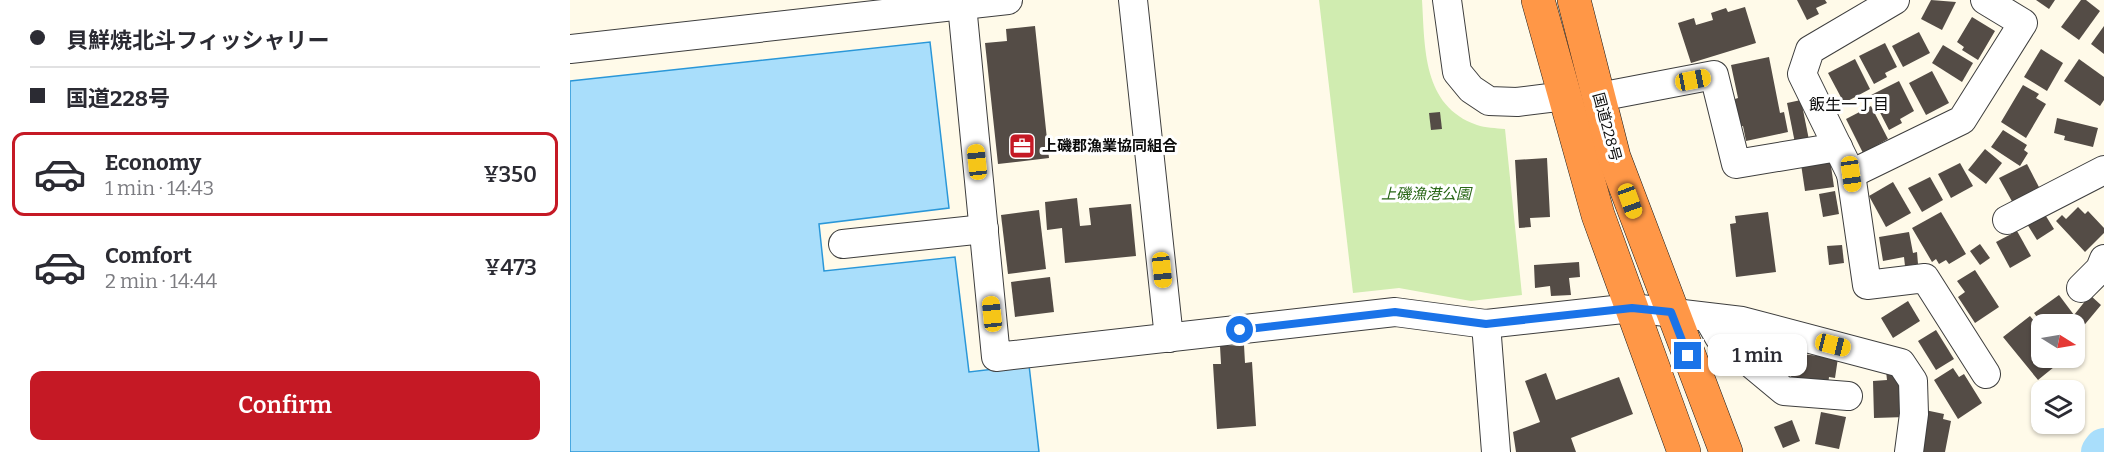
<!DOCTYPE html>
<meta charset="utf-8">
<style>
body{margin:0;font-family:Bitter,"Noto Sans JP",serif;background:#f7f7f7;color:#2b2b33;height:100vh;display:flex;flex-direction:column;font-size:22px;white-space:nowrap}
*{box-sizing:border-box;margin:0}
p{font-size:20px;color:#7c7c81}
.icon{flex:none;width:33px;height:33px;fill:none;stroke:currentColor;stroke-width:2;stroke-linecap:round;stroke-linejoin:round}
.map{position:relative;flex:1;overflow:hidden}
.details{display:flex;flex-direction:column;background:#fff;width:570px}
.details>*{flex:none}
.banner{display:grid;align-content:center;height:132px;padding:0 30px;background:#fff}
.needle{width:39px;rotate:101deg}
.buttons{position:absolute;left:1461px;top:314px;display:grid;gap:12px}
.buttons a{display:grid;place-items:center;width:54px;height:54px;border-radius:12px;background:#fff;box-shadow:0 2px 4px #0004;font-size:30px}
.end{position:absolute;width:27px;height:27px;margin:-14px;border:8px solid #1a73e8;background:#fff;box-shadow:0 0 0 3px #fff}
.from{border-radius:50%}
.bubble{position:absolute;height:42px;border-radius:12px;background:#fff;box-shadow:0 2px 4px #0004;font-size:20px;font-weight:600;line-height:42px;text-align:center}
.car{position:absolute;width:18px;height:36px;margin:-18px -9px;border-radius:8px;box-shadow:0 0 4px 2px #0007;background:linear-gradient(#f5c518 24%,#345 0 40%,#f5c518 0 76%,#345 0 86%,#f5c518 0)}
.banner b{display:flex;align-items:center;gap:21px;height:57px;font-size:22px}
.banner b+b{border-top:2px solid #e1e1e2}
.banner i{width:15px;height:15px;background:#2b2b33}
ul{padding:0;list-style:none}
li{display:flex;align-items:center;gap:18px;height:84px;margin:0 12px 9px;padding:0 18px;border:3px solid transparent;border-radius:12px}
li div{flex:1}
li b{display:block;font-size:22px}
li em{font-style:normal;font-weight:600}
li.current{border-color:#c51925}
li>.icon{width:54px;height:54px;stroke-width:1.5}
.primary-button{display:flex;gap:12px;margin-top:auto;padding:12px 30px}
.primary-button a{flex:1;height:69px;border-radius:12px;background:#c51925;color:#fff;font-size:24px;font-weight:600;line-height:69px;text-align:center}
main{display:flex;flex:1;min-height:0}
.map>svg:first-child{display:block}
.green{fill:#d0ecb0}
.water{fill:#a9defb;stroke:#2a97d8;stroke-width:1.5}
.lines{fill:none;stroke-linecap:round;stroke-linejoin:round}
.river{stroke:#a9defb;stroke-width:40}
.building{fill:#544c46}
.minor-casing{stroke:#3e3e3e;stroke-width:30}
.highway-casing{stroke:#1c1c1c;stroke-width:34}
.minor{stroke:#fff;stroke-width:28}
.highway{stroke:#ff9747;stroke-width:33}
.route{stroke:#1a73e8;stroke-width:8}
.labels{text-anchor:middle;stroke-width:6;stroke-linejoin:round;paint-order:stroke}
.street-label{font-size:15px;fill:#0b0b0b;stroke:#fff}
.poi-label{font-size:15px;font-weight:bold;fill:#0b0b0b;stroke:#fff;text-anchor:start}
.park-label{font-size:15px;font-style:italic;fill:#296717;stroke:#fff}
.neighbourhood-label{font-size:16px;fill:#0b0b0b;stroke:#fff}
</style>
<main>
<section class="details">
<div class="banner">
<b><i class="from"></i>貝鮮焼北斗フィッシャリー</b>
<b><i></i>国道228号</b>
</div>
<ul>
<li class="current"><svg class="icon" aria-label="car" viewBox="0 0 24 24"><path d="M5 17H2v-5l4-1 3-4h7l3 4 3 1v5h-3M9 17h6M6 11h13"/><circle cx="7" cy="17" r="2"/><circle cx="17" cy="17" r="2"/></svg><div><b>Economy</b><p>1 min · 14:43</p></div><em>¥350</em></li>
<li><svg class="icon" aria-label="car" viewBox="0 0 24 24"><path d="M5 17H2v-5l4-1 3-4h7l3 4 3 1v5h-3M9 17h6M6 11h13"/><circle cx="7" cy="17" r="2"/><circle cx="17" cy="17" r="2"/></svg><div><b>Comfort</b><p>2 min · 14:44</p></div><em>¥473</em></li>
</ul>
<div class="primary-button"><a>Confirm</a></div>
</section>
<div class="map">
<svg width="1534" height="452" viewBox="0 0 1534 452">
<rect width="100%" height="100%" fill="#fffae9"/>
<!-- green -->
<path class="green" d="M749,0H852C855,47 852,106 907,125C915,128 926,128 935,129L952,295L901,301L829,288L783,293Z"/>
<!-- water -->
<polygon class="water" points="360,42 379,208 249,224 254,271 385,257 399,372 459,365 469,452 0,452 0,81"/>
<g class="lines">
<!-- river -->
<polyline class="river" points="1531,452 1534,448"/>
</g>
<!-- building -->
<g class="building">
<polygon points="1227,0 1255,0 1257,3 1246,8 1249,14 1237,20"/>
<polygon points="1361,0 1386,2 1372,30 1351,19"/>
<polygon points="1466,0 1485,0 1479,9"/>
<polygon points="1511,0 1516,0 1530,11 1509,40 1491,27"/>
<polygon points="1175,7 1186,43 1121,63 1108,23 1124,18 1126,25 1143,20 1141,13 1156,8 1158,12"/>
<polygon points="1402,17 1425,31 1408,60 1392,50 1394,47 1387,42"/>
<polygon points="465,26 479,158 428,164 415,43 437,41 436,29"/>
<polygon points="1534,26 1534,54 1521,44"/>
<polygon points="1349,32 1360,53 1333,67 1322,46"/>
<polygon points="1315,43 1327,67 1315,73 1317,77 1304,84 1289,56"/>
<polygon points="1373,45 1403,63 1392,82 1362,63"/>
<polygon points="1471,49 1493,63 1477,91 1454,77"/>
<polygon points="1199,57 1210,113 1214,112 1218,132 1176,141 1173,126 1167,127 1162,100 1168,98 1161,65"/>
<polygon points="1285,59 1300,89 1274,103 1258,73"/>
<polygon points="1509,59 1534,77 1534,100 1530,106 1494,81"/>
<polygon points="1362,71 1379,103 1356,115 1339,83"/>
<polygon points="1329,81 1344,111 1330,119 1332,123 1319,130 1301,95"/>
<polygon points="1453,85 1469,94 1466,98 1476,104 1456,138 1431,122"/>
<polygon points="1231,100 1239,140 1225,143 1217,103"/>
<polygon points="1301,106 1318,139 1293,153 1276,119"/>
<polygon points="870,112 872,129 861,130 859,113"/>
<polygon points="1487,118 1528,128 1523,147 1494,140 1495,136 1484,133"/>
<polygon points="1433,130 1457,145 1454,150 1458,153 1450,166 1421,147"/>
<polygon points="1415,149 1432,163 1416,184 1398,170"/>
<polygon points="977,158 980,217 960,218 961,227 949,228 945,160"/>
<polygon points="1260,159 1264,187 1235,191 1231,164"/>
<polygon points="1390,163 1403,186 1381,198 1368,174"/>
<polygon points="1457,164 1471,191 1444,205 1429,178"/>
<polygon points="1360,177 1373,200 1352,212 1338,188"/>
<polygon points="1323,182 1341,213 1316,227 1299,196"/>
<polygon points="1265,191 1269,214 1253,217 1249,194"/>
<polygon points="507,198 510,226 521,225 519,208 561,204 566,256 495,263 492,228 477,230 475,202"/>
<polygon points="1508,207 1515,214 1518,211 1534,228 1534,233 1515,252 1486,221 1492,215 1496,219"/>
<polygon points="469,210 476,269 438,274 431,215"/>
<polygon points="1198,212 1206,272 1166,277 1160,224 1166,223 1165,216"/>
<polygon points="1371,212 1396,254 1379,264 1376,260 1369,264 1366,259 1362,262 1342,228"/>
<polygon points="1474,213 1484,229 1467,240 1457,224"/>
<polygon points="1447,231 1461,256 1440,268 1426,242"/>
<polygon points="1339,232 1343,253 1347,252 1348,264 1335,266 1334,257 1313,261 1309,237"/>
<polygon points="1410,244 1420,258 1410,265 1400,251"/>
<polygon points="1272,245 1274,263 1259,265 1257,246"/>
<polygon points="1009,262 1010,277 999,278 1001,295 981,296 980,286 965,288 964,265"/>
<polygon points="1405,270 1429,307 1405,323 1388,297 1395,292 1387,281"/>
<polygon points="480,277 484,312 445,317 441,282"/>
<polygon points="1489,295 1504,315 1520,295 1531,305 1511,329 1504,324 1472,324 1464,313"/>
<polygon points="1338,301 1350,321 1323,338 1311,318"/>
<polygon points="1460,316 1472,331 1472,357 1479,357 1477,359 1484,367 1468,380 1433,337"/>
<polygon points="1366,330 1384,359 1366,370 1348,341"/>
<polygon points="674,345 675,363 682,362 686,426 647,429 643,364 651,364 650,346"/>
<polygon points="1222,353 1268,358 1265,378 1259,377 1258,385 1221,381"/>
<polygon points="1383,368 1389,377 1394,374 1412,403 1388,419 1364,380"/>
<polygon points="1328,370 1328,386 1335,386 1336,417 1304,418 1303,381 1317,380 1316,371"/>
<polygon points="976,373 986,400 1049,377 1063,414 1001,438 1006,452 946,452 943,432 970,422 955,381"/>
<polygon points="1355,410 1374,414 1373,419 1381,421 1375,452 1346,452"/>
<polygon points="1251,412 1276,417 1269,449 1245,444"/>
<polygon points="1222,420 1230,441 1213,448 1204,427"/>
</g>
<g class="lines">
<defs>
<g id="minor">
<polyline points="563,0 599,338"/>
<polyline points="877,0 887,72 901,89 919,101 947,102 995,96"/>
<polyline points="1325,0 1240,50 1232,74 1281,174 1392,120 1453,23 1415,0"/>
<polyline points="392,5 426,357 825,312 916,324 1062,308 1172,321 1331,363 1343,381 1344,414 1339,452"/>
<polyline points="0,49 438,0"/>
<polyline points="1029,97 1144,75 1166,164 1268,147"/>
<polyline points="1281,174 1297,285 1355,278 1416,374"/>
<polyline points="1437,220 1534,170"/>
<polyline points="273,244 414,229"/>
<polyline points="1511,288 1530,269 1534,259"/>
<polyline points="1138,318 1149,337 1214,391 1278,396"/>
<polyline points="916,324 926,452"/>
</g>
<g id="highway">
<polyline points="968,0 1028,215 1114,452"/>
<polyline points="1004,0 1044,157 1156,452"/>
</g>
</defs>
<!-- minor casing -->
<use href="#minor" class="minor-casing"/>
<!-- highway casing -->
<use href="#highway" class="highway-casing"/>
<!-- minor -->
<use href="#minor" class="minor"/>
<!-- highway -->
<use href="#highway" class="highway"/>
</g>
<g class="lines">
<!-- route -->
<polyline class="route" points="670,330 825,312 916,324 1062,308 1101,312 1118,356"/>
</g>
<!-- icons -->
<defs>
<symbol id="office-square" viewBox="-11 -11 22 22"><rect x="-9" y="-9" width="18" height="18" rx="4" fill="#c51925" stroke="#fff"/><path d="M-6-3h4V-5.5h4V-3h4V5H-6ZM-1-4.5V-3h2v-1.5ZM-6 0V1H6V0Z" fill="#fff"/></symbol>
</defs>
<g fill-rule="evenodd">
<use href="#office-square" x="437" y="131" width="30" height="30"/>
</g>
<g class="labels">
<!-- street labels -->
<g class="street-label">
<text transform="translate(1037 127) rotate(75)" y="5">国道228号</text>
</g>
<!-- poi labels -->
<g class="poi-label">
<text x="472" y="151">上磯郡漁業協同組合</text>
</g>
<!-- park labels -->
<g class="park-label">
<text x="856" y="199">上磯漁港公園</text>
</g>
<!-- neighbourhood labels -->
<g class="neighbourhood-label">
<text x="1279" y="110">飯生一丁目</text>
</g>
</g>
</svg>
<div class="buttons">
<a><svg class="needle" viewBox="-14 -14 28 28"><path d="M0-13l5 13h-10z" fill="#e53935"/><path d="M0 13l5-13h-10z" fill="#7c7c81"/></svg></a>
<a><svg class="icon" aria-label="layers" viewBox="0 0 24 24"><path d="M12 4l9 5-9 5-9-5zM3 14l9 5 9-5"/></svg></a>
</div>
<i class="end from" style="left:670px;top:330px"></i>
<i class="end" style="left:1118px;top:356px"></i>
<div class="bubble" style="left:1138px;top:334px;width:99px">1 min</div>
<i class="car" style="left:1123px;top:80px;rotate:79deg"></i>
<i class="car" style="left:407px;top:162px;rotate:354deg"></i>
<i class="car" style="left:1281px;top:174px;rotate:172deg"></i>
<i class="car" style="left:1060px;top:201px;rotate:160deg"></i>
<i class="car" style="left:592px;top:270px;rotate:174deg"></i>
<i class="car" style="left:422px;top:314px;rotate:354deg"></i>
<i class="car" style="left:1263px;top:345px;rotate:104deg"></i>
</div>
</main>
